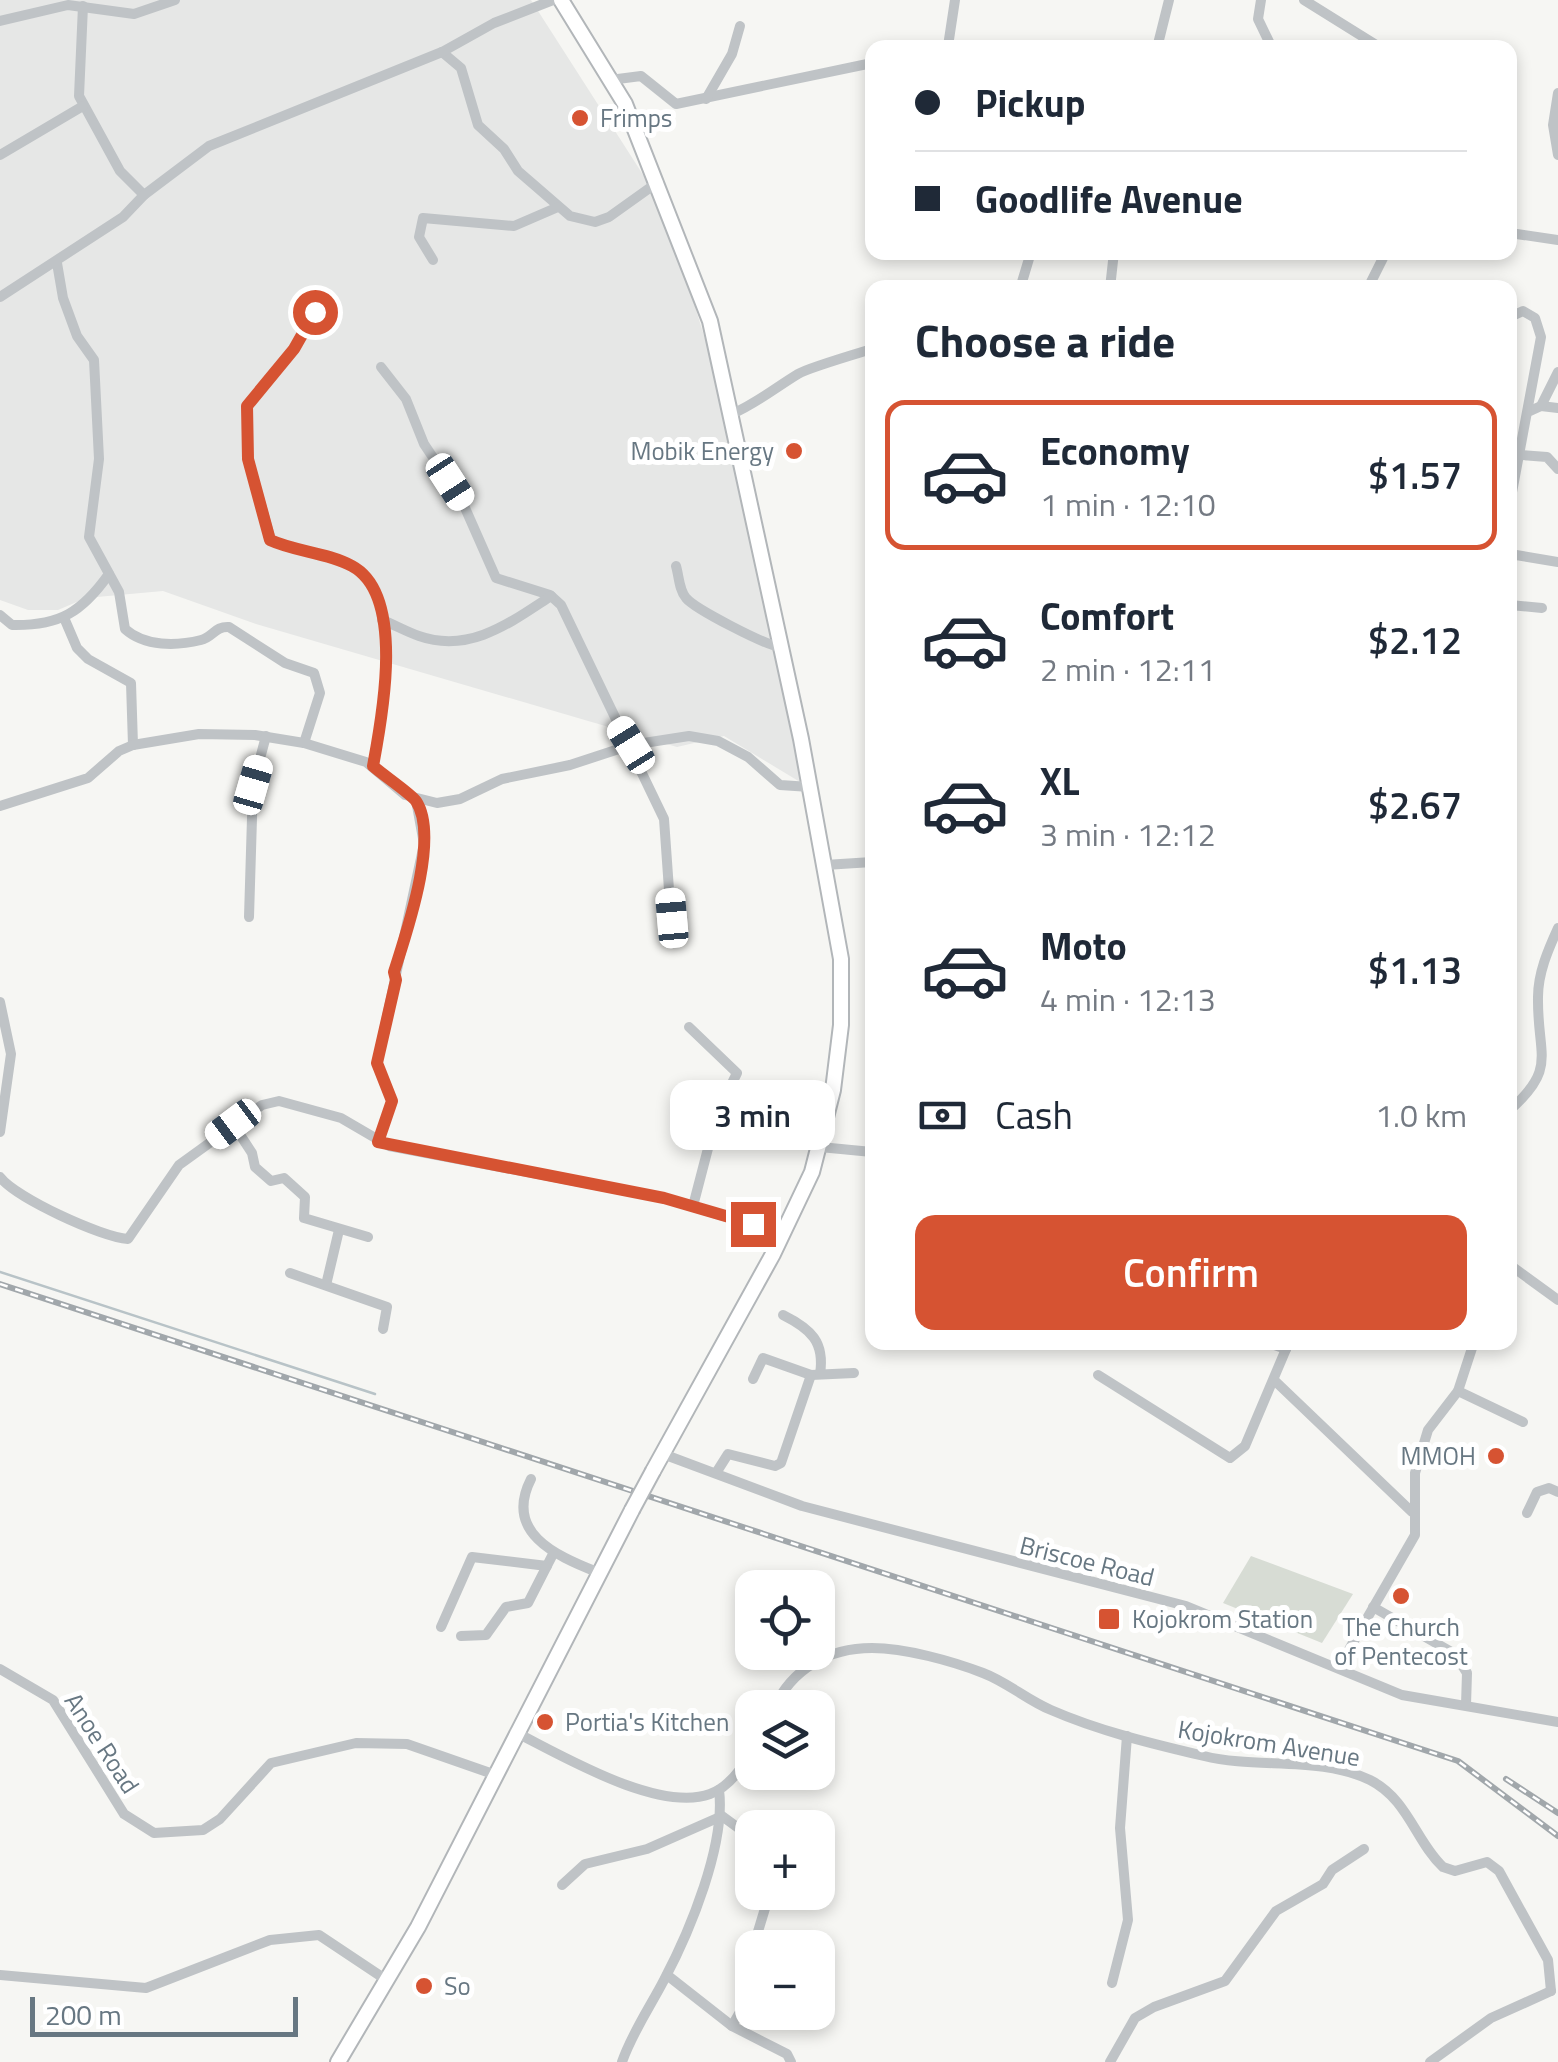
<!DOCTYPE html>
<meta charset="utf-8">
<style>
body{margin:0;font-family:"Titillium Web",sans-serif;background:#f6f6f7;color:#1f2937;height:100vh;display:flex;flex-direction:column;font-size:38px;white-space:nowrap}
*{box-sizing:border-box;margin:0}
p{font-size:32px;color:#747a83}
.icon{flex:none;width:55px;height:55px;fill:none;stroke:currentColor;stroke-width:2;stroke-linecap:round;stroke-linejoin:round}
.map{position:relative;flex:1;overflow:hidden}
.sheet{position:absolute;left:865px;top:280px;width:652px;height:1070px;display:flex;flex-direction:column;background:#fff;border-radius:20px;box-shadow:0 5px 15px #0003}
.sheet>*{flex:none}
.banner{position:absolute;left:865px;top:40px;width:652px;height:220px;border-radius:20px;box-shadow:0 5px 15px #0003;display:grid;align-content:center;height:220px;padding:0 50px;background:#fff}
.fabs{position:absolute;left:735px;top:1570px;display:grid;gap:20px}
.fabs a{display:grid;place-items:center;width:100px;height:100px;border-radius:20px;background:#fff;box-shadow:0 5px 15px #0003;font-size:50px}
.scale{position:absolute;left:30px;bottom:25px;width:268px;box-sizing:border-box;padding-left:10px;border:5px solid #677782;border-top:0;font-size:28px;line-height:35px;white-space:nowrap;color:#677782;-webkit-text-stroke:8px #fff;paint-order:stroke}
.end{position:absolute;width:45px;height:45px;margin:-22px;border:12px solid #d65332;background:#fff;box-shadow:0 0 0 5px #fff}
.from{border-radius:50%}
.bubble{position:absolute;height:70px;border-radius:20px;background:#fff;box-shadow:0 5px 15px #0003;font-size:32px;font-weight:600;line-height:70px;text-align:center}
.car{position:absolute;width:30px;height:60px;margin:-30px -15px;border-radius:12px;box-shadow:0 0 8px 2px #0007;background:linear-gradient(#fff 24%,#345 0 40%,#fff 0 76%,#345 0 86%,#fff 0)}
.banner b{display:flex;align-items:center;gap:35px;height:95px;font-size:38px}
.banner b+b{border-top:2px solid #e0e1e3}
.banner i{width:25px;height:25px;background:#1f2937}
ul{padding:0;list-style:none}
li{display:flex;align-items:center;gap:30px;height:150px;margin:0 20px 15px;padding:0 30px;border:5px solid transparent;border-radius:20px}
li div{flex:1}
li b{display:block;font-size:38px}
li em{font-style:normal;font-weight:600}
li.on{border-color:#d65332}
li>.icon{width:90px;height:90px;stroke-width:1.5}
h2{padding:0 50px;font-size:45px;line-height:120px}
.pay{display:flex;align-items:center;gap:25px;height:110px;padding:0 50px;font-size:38px}
.pay p{margin-inline-start:auto}
.cta{display:flex;gap:20px;margin-top:auto;padding:20px 50px}
.cta a{flex:1;height:115px;border-radius:20px;background:#d65332;color:#fff;font-size:40px;font-weight:600;line-height:115px;text-align:center}
.map>svg:first-child{display:block}
.built{fill:#e6e7e6}
.green{fill:#d7dcd4}
.lines{fill:none;stroke-linecap:round;stroke-linejoin:round}
.stream{stroke:#b8c3c7;stroke-width:2.5}
.highway-casing{stroke:#b2b6b9;stroke-width:18}
.minor{stroke:#bfc3c6;stroke-width:10}
.highway{stroke:#fff;stroke-width:14}
.rail-casing{stroke:#a1a7ab;stroke-width:6}
.rail{stroke:#fff;stroke-width:2.5;stroke-dasharray:8;stroke-linecap:butt}
.highway-bridge-casing{stroke:#b2b6b9;stroke-width:18;stroke-linecap:butt}
.highway-bridge{stroke:#fff;stroke-width:14}
.route{stroke:#d65332;stroke-width:12}
.poi-dot{fill:#d65332;stroke:#fff;stroke-width:4}
.labels{text-anchor:middle;stroke-width:10;stroke-linejoin:round;paint-order:stroke}
.poi-label{font-size:25px;fill:#677782;stroke:#fff;text-anchor:start}
.street-label{font-size:25px;fill:#677782;stroke:#fff}
</style>
<div class="map">
<svg width="1558" height="2062" viewBox="0 0 1558 2062">
<rect width="100%" height="100%" fill="#f6f6f3"/>
<!-- built -->
<polygon class="built" points="0,0 531,0 665,209 725,404 805,785 724,736 677,747 256,624 163,591 86,598 58,610 28,610 0,600"/>
<!-- green -->
<polygon class="green" points="1251,1556 1353,1594 1322,1643 1223,1603"/>
<g class="lines">
<!-- stream -->
<polyline class="stream" points="0,1272 375,1394"/>
<defs>
<g id="highway">
<polyline points="561,0 625,104 710,321 801,739 841,959 841,1025 833,1090 812,1172 773,1254 653,1471"/>
<polyline points="338,2062 418,1927 632,1510"/>
</g>
</defs>
<!-- highway casing -->
<use href="#highway" class="highway-casing"/>
<!-- minor -->
<g class="minor">
<polyline points="1261,0 1258,19 1272,48"/>
<polyline points="1304,0 1381,48"/>
<polyline points="83,6 79,96 120,171 144,195"/>
<polyline points="0,21 68,5 134,14 175,0"/>
<polyline points="948,46 955,0"/>
<polyline points="1157,48 1169,0"/>
<polyline points="442,52 461,68 478,125 504,149 518,171 570,216 595,222 609,217 658,182"/>
<polyline points="610,80 641,76 676,104 872,63"/>
<polyline points="1558,93 1553,125 1558,155"/>
<polyline points="706,99 732,54 740,26"/>
<polyline points="0,155 83,106"/>
<polyline points="1510,233 1558,240"/>
<polyline points="433,260 419,237 423,218 514,226 558,207"/>
<path d="M57,263L63,298L77,336L94,360L99,459L89,537L119,592L125,629C145,647 177,646 201,640C213,637 215,626 229,627L285,663L314,673L320,693L304,743"/>
<polyline points="1022,282 1031,252"/>
<polyline points="1110,288 1114,252"/>
<polyline points="1368,288 1386,252"/>
<polyline points="0,297 123,217 144,195 209,146 442,52 494,23 553,0"/>
<path d="M315,312L294,349L247,406L248,459L271,540C296,552 326,552 352,566C406,595 382,718 373,766"/>
<polyline points="1510,317 1523,311 1535,318 1541,337 1510,503"/>
<polyline points="381,367 406,399 424,444 462,501 496,578 550,595 561,605 664,819 671,918"/>
<polyline points="1541,406 1558,408"/>
<polyline points="1530,411 1541,406 1558,372"/>
<path d="M732,414C757,403 775,388 798,374C808,368 859,353 872,349"/>
<polyline points="1522,455 1547,457 1558,469"/>
<polyline points="1510,554 1558,562"/>
<path d="M676,566C679,576 679,590 686,598C695,609 765,645 780,647"/>
<polyline points="1510,605 1542,608"/>
<path d="M0,615L12,625C60,626 82,612 109,574"/>
<polyline points="65,620 77,648 88,659 131,683 133,745"/>
<path d="M382,620C395,625 407,632 419,636C470,654 511,622 551,596"/>
<polyline points="0,806 88,778 119,751 133,745 199,734 255,735 304,743 366,762 405,795 437,803 460,799 502,779 570,765 631,745 689,736 718,741 748,757 780,785 810,787"/>
<polyline points="825,865 872,862"/>
<polyline points="249,917 253,785 266,736"/>
<polyline points="0,1002 11,1054 0,1132"/>
<polyline points="689,1027 737,1073 717,1114 693,1206"/>
<path d="M1510,1110C1558,1067 1537,1056 1538,997C1538,973 1548,950 1558,928"/>
<polyline points="233,1124 252,1153 255,1167 271,1181 284,1178 305,1197 304,1218 368,1237"/>
<polyline points="378,1142 392,1101 377,1063 424,844 416,800"/>
<polyline points="820,1147 872,1152"/>
<path d="M0,1177C16,1198 101,1237 128,1239L179,1165L262,1105L279,1101L341,1118L389,1146L664,1198L783,1234"/>
<polyline points="1510,1265 1558,1300"/>
<polyline points="290,1273 387,1307 383,1329"/>
<polyline points="326,1285 339,1230"/>
<path d="M783,1315C811,1329 825,1342 820,1374"/>
<polyline points="1266,1342 1286,1349"/>
<polyline points="1098,1375 1230,1458 1245,1446 1289,1342"/>
<polyline points="753,1379 763,1358 811,1375 854,1373"/>
<polyline points="1274,1380 1412,1512"/>
<polyline points="1458,1391 1523,1422"/>
<polyline points="663,1454 802,1506 1186,1606 1402,1695 1558,1722"/>
<polyline points="716,1473 728,1454 775,1466 781,1463 811,1375"/>
<path d="M531,1479C504,1532 554,1555 597,1572"/>
<polyline points="1527,1513 1537,1492 1549,1488 1558,1492"/>
<polyline points="1373,1607 1455,1654 1467,1673 1466,1705"/>
<polyline points="441,1627 472,1557 547,1566"/>
<polyline points="461,1636 486,1635 506,1607 528,1603 553,1554"/>
<polyline points="1339,1667 1415,1535 1415,1473 1428,1430 1458,1391 1474,1342"/>
<polyline points="0,1669 53,1700 124,1814 154,1833 203,1830 220,1819 271,1763 356,1743 407,1744 493,1774"/>
<path d="M774,1708C792,1669 828,1648 872,1648C905,1648 952,1661 983,1673C1007,1682 1027,1700 1051,1710C1099,1731 1153,1744 1204,1756C1256,1769 1321,1756 1370,1780C1408,1799 1416,1842 1443,1867L1455,1871L1487,1862L1499,1871L1548,1960L1551,1991"/>
<path d="M515,1732C561,1755 658,1813 710,1794C729,1787 743,1767 752,1750"/>
<polyline points="562,1885 585,1864 647,1849 722,1816 752,1838"/>
<polyline points="752,1948 747,1962 752,1978"/>
<polyline points="753,1948 770,1892"/>
<polyline points="0,1975 146,1988 270,1940 319,1935 388,1981"/>
<polyline points="667,1975 732,2026 787,2054 791,2062"/>
<polyline points="1112,1983 1128,1920 1120,1828 1127,1736"/>
<polyline points="732,2026 752,1991"/>
<path d="M622,2062C632,2033 650,2007 664,1980C690,1931 726,1844 719,1790"/>
<polyline points="1110,2062 1135,2018 1154,2007 1225,1981 1276,1911 1323,1884 1332,1870 1364,1849"/>
<polyline points="1430,2062 1491,2018 1551,1991"/>
</g>
<!-- highway -->
<use href="#highway" class="highway"/>
<defs>
<g id="rail">
<polyline points="0,1284 1458,1761 1558,1836"/>
<polyline points="1506,1779 1558,1813"/>
</g>
</defs>
<!-- rail casing -->
<use href="#rail" class="rail-casing"/>
<!-- rail -->
<use href="#rail" class="rail"/>
<defs>
<polyline id="highway-bridge" points="632,1510 653,1471"/>
</defs>
<!-- highway-bridge casing -->
<use href="#highway-bridge" class="highway-bridge-casing"/>
<!-- highway-bridge -->
<use href="#highway-bridge" class="highway-bridge"/>
</g>
<g class="lines">
<!-- route -->
<path class="route" d="M315,312L294,349L247,406L248,459L270,540C296,552 326,552 352,566C406,595 382,718 373,766C383,775 410,793 416,801C440,837 406,934 394,972L396,980L377,1063L392,1101L378,1142L664,1198L753,1224"/>
</g>
<!-- markers -->
<g class="poi-dot">
<circle cx="580" cy="118" r="10"/>
<circle cx="794" cy="451" r="10"/>
<circle cx="1496" cy="1456" r="10"/>
<circle cx="1401" cy="1596" r="10"/>
<rect x="1097" y="1607" width="24" height="24" rx="5"/>
<circle cx="545" cy="1722" r="10"/>
<circle cx="424" cy="1986" r="10"/>
</g>
<g class="labels">
<!-- poi labels -->
<g class="poi-label">
<text x="600" y="127">Frimps</text>
<text x="774" y="460" text-anchor="end">Mobik Energy</text>
<text x="1476" y="1465" text-anchor="end">MMOH</text>
<text x="1132" y="1628">Kojokrom Station</text>
<text x="1401" y="1636" text-anchor="middle">The Church<tspan x="1401" dy="29">of Pentecost</tspan></text>
<text x="565" y="1731">Portia's Kitchen</text>
<text x="444" y="1995">So</text>
</g>
<!-- street labels -->
<g class="street-label">
<text transform="translate(1087 1561) rotate(14)" y="9">Briscoe Road</text>
<text transform="translate(102 1743) rotate(57)" y="9">Anoe Road</text>
<text transform="translate(1269 1743) rotate(9)" y="9">Kojokrom Avenue</text>
</g>
</g>
</svg>
<div class="fabs">
<a><svg class="icon" aria-label="locate" viewBox="0 0 24 24"><circle cx="12" cy="12" r="6"/><path d="M12 2v4M12 18v4M2 12h4M18 12h4"/></svg></a>
<a><svg class="icon" aria-label="layers" viewBox="0 0 24 24"><path d="M12 4l9 5-9 5-9-5zM3 14l9 5 9-5"/></svg></a>
<a>+</a>
<a>−</a>
</div>
<div class="scale">200 m</div>
<i class="end from" style="left:315px;top:312px"></i>
<i class="end" style="left:753px;top:1224px"></i>
<div class="bubble" style="left:670px;top:1080px;width:165px">3 min</div>
<i class="car" style="left:450px;top:482px;rotate:147deg"></i>
<i class="car" style="left:631px;top:745px;rotate:328deg"></i>
<i class="car" style="left:253px;top:785px;rotate:16deg"></i>
<i class="car" style="left:672px;top:918px;rotate:355deg"></i>
<i class="car" style="left:233px;top:1124px;rotate:233deg"></i>
<div class="banner">
<b><i class="from"></i>Pickup</b>
<b><i></i>Goodlife Avenue</b>
</div>
<section class="sheet">
<h2>Choose a ride</h2>
<ul>
<li class="on"><svg class="icon" aria-label="car" viewBox="0 0 24 24"><path d="M5 17H2v-5l4-1 3-4h7l3 4 3 1v5h-3M9 17h6M6 11h13"/><circle cx="7" cy="17" r="2"/><circle cx="17" cy="17" r="2"/></svg><div><b>Economy</b><p>1 min · 12:10</p></div><em>$1.57</em></li>
<li><svg class="icon" aria-label="car" viewBox="0 0 24 24"><path d="M5 17H2v-5l4-1 3-4h7l3 4 3 1v5h-3M9 17h6M6 11h13"/><circle cx="7" cy="17" r="2"/><circle cx="17" cy="17" r="2"/></svg><div><b>Comfort</b><p>2 min · 12:11</p></div><em>$2.12</em></li>
<li><svg class="icon" aria-label="car" viewBox="0 0 24 24"><path d="M5 17H2v-5l4-1 3-4h7l3 4 3 1v5h-3M9 17h6M6 11h13"/><circle cx="7" cy="17" r="2"/><circle cx="17" cy="17" r="2"/></svg><div><b>XL</b><p>3 min · 12:12</p></div><em>$2.67</em></li>
<li><svg class="icon" aria-label="car" viewBox="0 0 24 24"><path d="M5 17H2v-5l4-1 3-4h7l3 4 3 1v5h-3M9 17h6M6 11h13"/><circle cx="7" cy="17" r="2"/><circle cx="17" cy="17" r="2"/></svg><div><b>Moto</b><p>4 min · 12:13</p></div><em>$1.13</em></li>
</ul>
<div class="pay"><svg class="icon" aria-label="cash" viewBox="0 0 24 24"><path d="M3 7h18v10H3z"/><circle cx="12" cy="12" r="2"/></svg>Cash<p>1.0 km</p></div>
<div class="cta"><a>Confirm</a></div>
</section>
</div>
